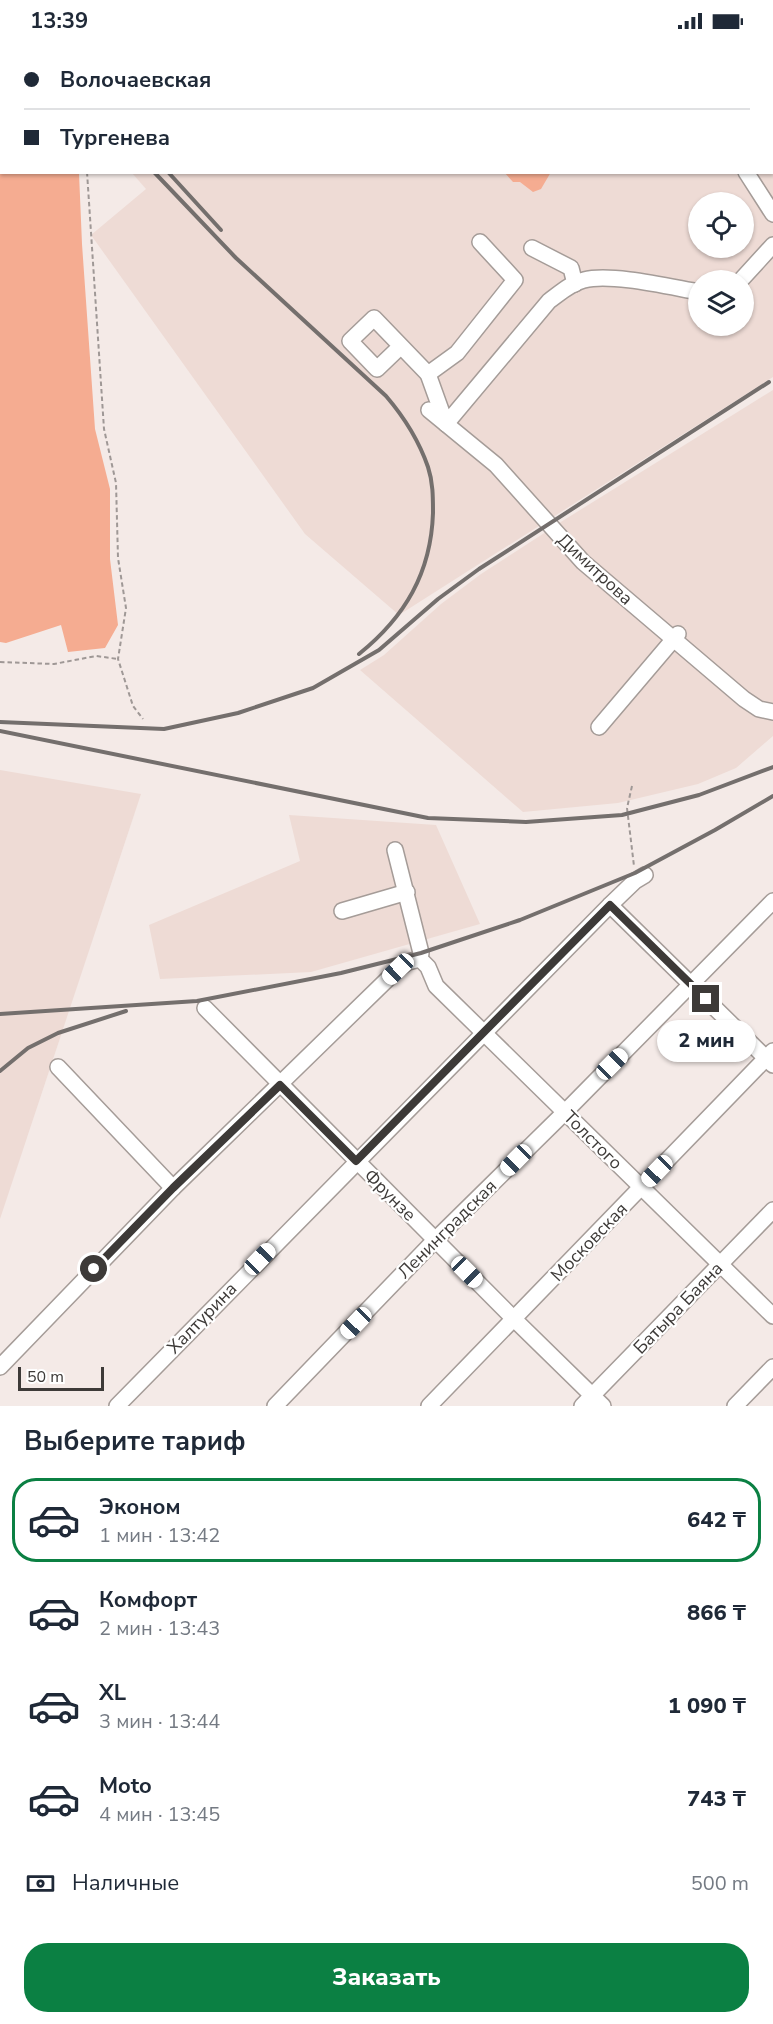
<!DOCTYPE html>
<html lang="ru">
<meta charset="utf-8">
<style>
body{margin:0;font-family:"Nunito Sans",sans-serif;background:#f2f2f3;color:#1f2937;height:100vh;display:flex;flex-direction:column;font-size:22px;white-space:nowrap}
*{box-sizing:border-box;margin:0}
p{font-size:20px;color:#747a83}
.icon{flex:none;width:33px;height:33px;fill:none;stroke:currentColor;stroke-width:2;stroke-linecap:round;stroke-linejoin:round}
.map{position:relative;height:1364px;overflow:hidden}
.panel{display:flex;flex-direction:column;background:#fff;flex:1}
.panel>*{flex:none}
.guide{position:absolute;left:0px;top:0px;width:774px;height:132px;box-shadow:0 2px 4px #0004;display:grid;align-content:center;height:132px;padding:0 24px;background:#fff}
.buttons{position:absolute;left:688px;top:150px;display:grid;gap:12px}
.buttons a{display:grid;place-items:center;width:66px;height:66px;border-radius:50%;background:#fff;box-shadow:0 2px 4px #0004;font-size:30px}
.scale{position:absolute;left:18px;bottom:15px;width:86px;box-sizing:border-box;padding-left:6px;border:3px solid #3d3a38;border-top:0;font-size:16px;line-height:21px;white-space:nowrap;color:#3d3a38;-webkit-text-stroke:4px #fff;paint-order:stroke}
.end{position:absolute;width:27px;height:27px;margin:-14px;border:8px solid #3d3a38;background:#fff;box-shadow:0 0 0 3px #fff}
.from{border-radius:50%}
.bubble{position:absolute;height:42px;border-radius:21px;background:#fff;box-shadow:0 2px 4px #0004;font-size:20px;font-weight:800;line-height:42px;text-align:center}
.car{position:absolute;width:18px;height:36px;margin:-18px -9px;border-radius:8px;box-shadow:0 0 4px 2px #0007;background:linear-gradient(#fff 24%,#345 0 40%,#fff 0 76%,#345 0 86%,#fff 0)}
.guide b{display:flex;align-items:center;gap:21px;height:57px;font-size:22px}
.guide b+b{border-top:2px solid #e0e1e3}
.guide i{width:15px;height:15px;background:#1f2937}
ul{padding:0;list-style:none}
li{display:flex;align-items:center;gap:18px;height:84px;margin:0 12px 9px;padding:0 12px;border:3px solid transparent;border-radius:24px}
li div{flex:1}
li b{display:block;font-size:22px}
li em{font-style:normal;font-weight:800}
li.current{border-color:#0b8043}
li>.icon{width:54px;height:54px;stroke-width:1.5}
h2{padding:0 24px;font-size:27px;line-height:72px}
.pay{display:flex;align-items:center;gap:15px;height:66px;padding:0 24px;font-size:22px}
.pay p{margin-inline-start:auto}
.button{display:flex;gap:12px;margin-top:auto;padding:12px 24px}
.button a{flex:1;height:69px;border-radius:24px;background:#0b8043;color:#fff;font-size:24px;font-weight:800;line-height:69px;text-align:center}
.status{display:flex;justify-content:space-between;align-items:center;height:42px;padding:0 30px;background:#fff;direction:ltr}
.status svg{height:16px;fill:currentColor}
.map>svg:first-child{display:block}
.built{fill:#eedbd5;fill-rule:evenodd}
.green{fill:#f5ac91}
.lines{fill:none;stroke-linecap:round;stroke-linejoin:round}
.minor-casing{stroke:#a59c98;stroke-width:18}
.path{stroke:#9f9896;stroke-width:2;stroke-dasharray:4.5 3;stroke-linecap:butt}
.minor{stroke:#fff;stroke-width:15}
.rail{stroke:#746f6d;stroke-width:4}
.route{stroke:#3d3a38;stroke-width:8}
.labels{text-anchor:middle;stroke-width:4.5;stroke-linejoin:round;paint-order:stroke}
.street-label{font-size:18px;fill:#3d3a38;stroke:#fff}
</style>
<div class="status"><b>13:39</b><svg viewBox="0 0 49 12"><path d="M0 12V9h3v3zM5 12V6h3v6zM10 12V3h3v9zM15 12V0h3v12zM26 1h20v11H26zM47 4h2v5h-2z"/></svg></div>
<div class="map">
<svg width="773" height="1364" viewBox="0 0 773 1364">
<rect width="100%" height="100%" fill="#f4eae7"/>
<!-- built -->
<g class="built">
<polygon points="286,0 423,0 425,1 284,1"/>
<path d="M633,0H773V335L399,573L305,492L91,193L146,147L132,131L772,130V2L632,1ZM699,160H744V206H699ZM699,238H744V284H699Z"/>
<polygon points="773,348 773,665 746,654 585,517 556,483"/>
<polygon points="549,488 773,674 773,694 736,726 698,742 618,761 523,770 360,628 384,613 441,562 481,532"/>
<polygon points="0,728 141,752 0,1177"/>
<polygon points="289,773 436,783 480,882 311,930 160,937 149,883 300,819"/>
</g>
<!-- green -->
<g class="green">
<polygon points="0,0 77,0 77,2 2,2 2,130 79,131 82,202 95,387 110,447 110,517 118,583 105,606 68,610 61,583 6,601 0,600"/>
<polygon points="90,0 268,0 267,2 90,2"/>
<polygon points="451,0 580,0 579,2 453,2"/>
<polygon points="551,130 541,147 533,150 520,140 513,140 505,131"/>
</g>
<g class="lines">
<defs>
<g id="minor">
<polyline points="746,130 773,172"/>
<polyline points="532,206 571,226 575,242"/>
<polyline points="741,238 773,203"/>
<path d="M401,304L377,327L350,299L374,276L428,332L446,382L549,259C560,251 571,241 584,238C611,231 670,245 699,250"/>
<polyline points="428,332 457,311 515,238 480,200"/>
<polyline points="429,368 496,423 583,520 744,657 759,667 773,670"/>
<polyline points="599,685 678,592"/>
<polyline points="395,808 421,911 420,917"/>
<polyline points="610,863 773,1023"/>
<polyline points="342,869 407,850"/>
<polyline points="420,917 428,925 436,944 773,1274"/>
<polyline points="205,966 514,1277 603,1364"/>
<polyline points="58,1025 173,1146"/>
<polyline points="0,1325 173,1146 398,927 408,920 420,917"/>
<polyline points="117,1364 610,863 635,839 645,833"/>
<polyline points="275,1364 435,1198 565,1070 773,859"/>
<polyline points="429,1364 773,1009"/>
<polyline points="582,1364 773,1168"/>
<polyline points="735,1364 773,1325"/>
</g>
</defs>
<!-- minor casing -->
<use href="#minor" class="minor-casing"/>
<!-- path -->
<g class="path">
<polyline points="83,0 83,2"/>
<polyline points="87,130 104,387 116,441 118,516 126,566 118,617 133,664 143,677"/>
<polyline points="0,620 54,622 96,614 118,617"/>
<polyline points="632,744 627,766 634,824"/>
</g>
<!-- minor -->
<use href="#minor" class="minor"/>
<!-- rail -->
<g class="rail">
<path d="M154,130L236,216L386,354C404,375 419,399 428,425C433,440 433,455 433,471C431,531 405,575 359,612"/>
<polyline points="168,130 221,188"/>
<polyline points="0,680 164,687 238,671 313,646 379,608 438,557 479,527 769,340"/>
<polyline points="0,689 428,776 526,780 622,773 699,753 773,725"/>
<polyline points="0,972 197,959 341,931 421,911 520,878 635,831 715,788 773,754"/>
<polyline points="0,1029 28,1006 58,991 126,969"/>
</g>
</g>
<g class="lines">
<!-- route -->
<polyline class="route" points="94,1227 173,1146 280,1043 356,1119 610,863 706,957"/>
</g>
<g class="labels">
<!-- street labels -->
<g class="street-label">
<text transform="translate(595 527) rotate(43)" y="6">Димитрова</text>
<text transform="translate(593 1098) rotate(45)" y="6">Толстого</text>
<text transform="translate(390 1153) rotate(45)" y="6">Фрунзе</text>
<text transform="translate(447 1187) rotate(-45)" y="6">Ленинградская</text>
<text transform="translate(589 1200) rotate(-46)" y="6">Московская</text>
<text transform="translate(678 1266) rotate(-46)" y="6">Батыра Баяна</text>
<text transform="translate(202 1276) rotate(-46)" y="6">Халтурина</text>
</g>
</g>
</svg>
<div class="buttons">
<a><svg class="icon" aria-label="locate" viewBox="0 0 24 24"><circle cx="12" cy="12" r="6"/><path d="M12 2v4M12 18v4M2 12h4M18 12h4"/></svg></a>
<a><svg class="icon" aria-label="layers" viewBox="0 0 24 24"><path d="M12 4l9 5-9 5-9-5zM3 14l9 5 9-5"/></svg></a>
</div>
<div class="scale">50 m</div>
<i class="end from" style="left:94px;top:1227px"></i>
<i class="end" style="left:706px;top:957px"></i>
<div class="bubble" style="left:657px;top:978px;width:99px">2 мин</div>
<i class="car" style="left:398px;top:927px;rotate:226deg"></i>
<i class="car" style="left:612px;top:1022px;rotate:45deg"></i>
<i class="car" style="left:516px;top:1118px;rotate:225deg"></i>
<i class="car" style="left:657px;top:1129px;rotate:224deg"></i>
<i class="car" style="left:260px;top:1217px;rotate:44deg"></i>
<i class="car" style="left:467px;top:1230px;rotate:135deg"></i>
<i class="car" style="left:356px;top:1281px;rotate:224deg"></i>
<div class="guide">
<b><i class="from"></i>Волочаевская</b>
<b><i></i>Тургенева</b>
</div>
</div>
<section class="panel">
<h2>Выберите тариф</h2>
<ul>
<li class="current"><svg class="icon" aria-label="car" viewBox="0 0 24 24"><path d="M5 17H2v-5l4-1 3-4h7l3 4 3 1v5h-3M9 17h6M6 11h13"/><circle cx="7" cy="17" r="2"/><circle cx="17" cy="17" r="2"/></svg><div><b>Эконом</b><p>1 мин · 13:42</p></div><em>642 ₸</em></li>
<li><svg class="icon" aria-label="car" viewBox="0 0 24 24"><path d="M5 17H2v-5l4-1 3-4h7l3 4 3 1v5h-3M9 17h6M6 11h13"/><circle cx="7" cy="17" r="2"/><circle cx="17" cy="17" r="2"/></svg><div><b>Комфорт</b><p>2 мин · 13:43</p></div><em>866 ₸</em></li>
<li><svg class="icon" aria-label="car" viewBox="0 0 24 24"><path d="M5 17H2v-5l4-1 3-4h7l3 4 3 1v5h-3M9 17h6M6 11h13"/><circle cx="7" cy="17" r="2"/><circle cx="17" cy="17" r="2"/></svg><div><b>XL</b><p>3 мин · 13:44</p></div><em>1 090 ₸</em></li>
<li><svg class="icon" aria-label="car" viewBox="0 0 24 24"><path d="M5 17H2v-5l4-1 3-4h7l3 4 3 1v5h-3M9 17h6M6 11h13"/><circle cx="7" cy="17" r="2"/><circle cx="17" cy="17" r="2"/></svg><div><b>Moto</b><p>4 мин · 13:45</p></div><em>743 ₸</em></li>
</ul>
<div class="pay"><svg class="icon" aria-label="cash" viewBox="0 0 24 24"><path d="M3 7h18v10H3z"/><circle cx="12" cy="12" r="2"/></svg>Наличные<p>500 m</p></div>
<div class="button"><a>Заказать</a></div>
</section>
